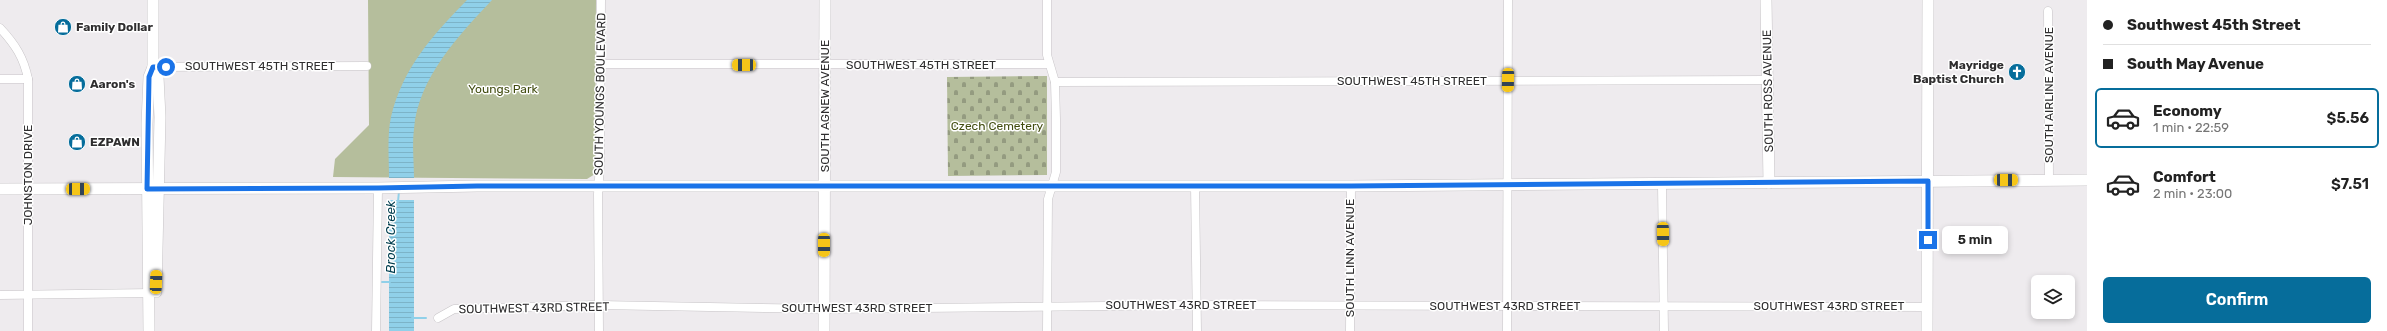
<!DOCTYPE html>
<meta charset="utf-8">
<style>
body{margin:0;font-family:Rubik,sans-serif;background:#f6f6f6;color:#222;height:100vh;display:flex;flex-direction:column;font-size:15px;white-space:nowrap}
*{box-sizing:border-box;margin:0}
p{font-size:13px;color:#767676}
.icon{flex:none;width:22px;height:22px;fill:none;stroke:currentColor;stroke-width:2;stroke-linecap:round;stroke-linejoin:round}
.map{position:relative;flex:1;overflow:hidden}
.sheet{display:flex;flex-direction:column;background:#fff;width:300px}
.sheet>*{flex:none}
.banner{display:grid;align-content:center;height:88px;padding:0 16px;background:#fff}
.controls{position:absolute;left:2031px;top:275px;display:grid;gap:8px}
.controls a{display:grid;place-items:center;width:44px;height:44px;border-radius:6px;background:#fff;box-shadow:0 2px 6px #0003;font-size:20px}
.end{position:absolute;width:18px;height:18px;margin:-9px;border:5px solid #1a73e8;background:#fff;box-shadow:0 0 0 2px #fff}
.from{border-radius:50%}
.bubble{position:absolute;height:28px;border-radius:6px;background:#fff;box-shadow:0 2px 6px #0003;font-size:13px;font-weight:600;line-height:28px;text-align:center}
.car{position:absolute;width:12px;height:24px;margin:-12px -6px;border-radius:5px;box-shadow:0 0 3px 1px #0007;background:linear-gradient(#f5c518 24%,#345 0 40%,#f5c518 0 76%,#345 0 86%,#f5c518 0)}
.banner b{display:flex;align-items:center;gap:14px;height:38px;font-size:15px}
.banner b+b{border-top:1px solid #e0e0e0}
.banner i{width:10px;height:10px;background:#222}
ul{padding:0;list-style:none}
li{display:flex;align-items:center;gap:12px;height:60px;margin:0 8px 6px;padding:0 8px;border:2px solid transparent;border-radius:6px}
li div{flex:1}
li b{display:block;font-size:15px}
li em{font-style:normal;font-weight:600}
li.selected{border-color:#066d9b}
li>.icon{width:36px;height:36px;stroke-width:1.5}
.primary-button{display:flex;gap:8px;margin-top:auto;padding:8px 16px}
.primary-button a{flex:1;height:46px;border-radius:6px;background:#066d9b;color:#fff;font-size:16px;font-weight:600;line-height:46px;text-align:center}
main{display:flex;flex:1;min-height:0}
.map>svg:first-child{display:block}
.cemetery{fill:url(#cemetery-stones)}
.park{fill:#b5be9c}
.water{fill:url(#water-rules)}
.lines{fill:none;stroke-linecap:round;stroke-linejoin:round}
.stream{stroke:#90d0e9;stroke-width:2}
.street-casing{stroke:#c7c4c7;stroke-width:9}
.secondary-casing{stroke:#c7c4c7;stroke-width:12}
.street{stroke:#fff;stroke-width:8}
.secondary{stroke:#fff;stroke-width:11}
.route{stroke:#1a73e8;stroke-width:5}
.labels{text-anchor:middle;stroke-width:3;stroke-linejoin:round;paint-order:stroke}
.poi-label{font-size:12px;font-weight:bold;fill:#2f2e2f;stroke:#fff;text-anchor:start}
.street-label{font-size:12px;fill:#2f2e2f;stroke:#fff}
.park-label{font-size:12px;fill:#424d10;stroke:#fff}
.water-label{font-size:13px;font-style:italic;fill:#013d4e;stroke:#fff}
</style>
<main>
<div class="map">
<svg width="2087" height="331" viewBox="0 0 2087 331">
<defs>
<pattern id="cemetery-stones" width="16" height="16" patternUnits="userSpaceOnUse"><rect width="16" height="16" fill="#b5be9c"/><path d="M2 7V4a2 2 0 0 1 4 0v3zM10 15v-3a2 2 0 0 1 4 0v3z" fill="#949b80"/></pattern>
<pattern id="water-rules" width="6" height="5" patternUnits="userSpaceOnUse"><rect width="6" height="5" fill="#90d0e9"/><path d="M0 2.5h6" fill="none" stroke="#7cb3c8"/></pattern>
</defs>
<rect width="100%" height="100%" fill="#eeebee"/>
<!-- cemetery -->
<polygon class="cemetery" points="1047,76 1047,175 948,176 947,77"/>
<!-- park -->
<polygon class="park" points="368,0 596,0 595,174 587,179 333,177 335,159 369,125"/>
<!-- water -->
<g class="water">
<path d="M467,0H492C459,35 418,78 414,129C412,145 414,162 414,178H389C389,158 387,135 391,117C403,67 433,35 467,0Z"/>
<rect x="389" y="200" width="25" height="131"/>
</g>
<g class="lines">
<!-- stream -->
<g class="stream">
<polyline points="398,202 399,191"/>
<polyline points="382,282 390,282"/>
<polyline points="412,318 426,318"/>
</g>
<defs>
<g id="street">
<polyline points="1047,0 1047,55 1055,82 1056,119 1056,172 1048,199 1047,331"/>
<polyline points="2048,11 2049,180"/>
<path d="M0,28C15,44 24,58 28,79V331"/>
<polyline points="601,64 1049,64"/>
<polyline points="153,67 367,66"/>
<polyline points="0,79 28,79"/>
<polyline points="1055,82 1769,80"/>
<polyline points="1195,185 1197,331"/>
<polyline points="1662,185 1664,331"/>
<polyline points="0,295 153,293"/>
<polyline points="438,318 454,309 599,305 824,309 1197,305 1927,307"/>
<polyline points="376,331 378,188"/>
<polyline points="599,331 598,194 600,164 601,0"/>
<polyline points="1350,331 1351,186"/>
<polyline points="1507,331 1508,0"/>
</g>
<g id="secondary">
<polyline points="1766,0 1769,183"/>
<polyline points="153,67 158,77 160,117 156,292"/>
<polyline points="0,189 378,188 477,186 1351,186 2087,180"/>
<polyline points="149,331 147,124 149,77 153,67 153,0"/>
<polyline points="824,331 825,0"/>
<polyline points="1927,331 1928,0"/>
</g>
</defs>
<!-- street casing -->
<use href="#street" class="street-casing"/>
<!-- secondary casing -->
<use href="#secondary" class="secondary-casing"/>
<!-- street -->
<use href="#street" class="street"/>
<!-- secondary -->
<use href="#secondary" class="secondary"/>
</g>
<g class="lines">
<!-- route -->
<polyline class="route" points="166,67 153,67 149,77 147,189 378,188 477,186 1351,186 1928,181 1928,240"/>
</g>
<!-- icons -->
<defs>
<symbol id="shop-disc" viewBox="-11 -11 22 22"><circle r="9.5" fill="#066d9b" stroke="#fff"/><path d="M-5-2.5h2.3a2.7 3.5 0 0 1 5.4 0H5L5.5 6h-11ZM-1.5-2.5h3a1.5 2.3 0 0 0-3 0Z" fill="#fff"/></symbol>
<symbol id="church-disc" viewBox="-11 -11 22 22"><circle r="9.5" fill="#066d9b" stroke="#fff"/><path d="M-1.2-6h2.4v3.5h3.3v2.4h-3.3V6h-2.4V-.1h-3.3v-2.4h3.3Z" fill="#fff"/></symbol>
</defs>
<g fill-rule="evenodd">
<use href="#shop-disc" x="53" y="17" width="20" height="20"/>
<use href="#church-disc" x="2007" y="62" width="20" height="20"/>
<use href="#shop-disc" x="67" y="74" width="20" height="20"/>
<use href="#shop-disc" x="67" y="132" width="20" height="20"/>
</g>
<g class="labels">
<!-- poi labels -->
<g class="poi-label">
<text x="76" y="31">Family Dollar</text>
<text x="2004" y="69" text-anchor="end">Mayridge<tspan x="2004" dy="14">Baptist Church</tspan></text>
<text x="90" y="88">Aaron's</text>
<text x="90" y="146">EZPAWN</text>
</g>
<!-- street labels -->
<g class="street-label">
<text x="921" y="69">SOUTHWEST 45TH STREET</text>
<text x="260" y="70">SOUTHWEST 45TH STREET</text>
<text x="1412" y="85">SOUTHWEST 45TH STREET</text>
<text transform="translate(1768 91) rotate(-91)" y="4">SOUTH ROSS AVENUE</text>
<text transform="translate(600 94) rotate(-89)" y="4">SOUTH YOUNGS BOULEVARD</text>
<text transform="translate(2049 95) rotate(-90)" y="4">SOUTH AIRLINE AVENUE</text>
<text transform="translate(825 106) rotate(-90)" y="4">SOUTH AGNEW AVENUE</text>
<text transform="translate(28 175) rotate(-90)" y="4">JOHNSTON DRIVE</text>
<text transform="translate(1350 258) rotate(-90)" y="4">SOUTH LINN AVENUE</text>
<text x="1181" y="309">SOUTHWEST 43RD STREET</text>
<text x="1505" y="310">SOUTHWEST 43RD STREET</text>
<text x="1829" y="310">SOUTHWEST 43RD STREET</text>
<text transform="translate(534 308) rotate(-1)" y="4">SOUTHWEST 43RD STREET</text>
<text x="857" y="312">SOUTHWEST 43RD STREET</text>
</g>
<!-- park labels -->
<g class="park-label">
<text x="503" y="93">Youngs Park</text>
<text x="997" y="130">Czech Cemetery</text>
</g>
<!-- water labels -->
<g class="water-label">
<text transform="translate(390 237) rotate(-90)" y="5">Brock Creek</text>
</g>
</g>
</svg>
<div class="controls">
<a><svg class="icon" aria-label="layers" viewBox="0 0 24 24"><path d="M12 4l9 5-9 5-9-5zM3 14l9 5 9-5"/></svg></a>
</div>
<i class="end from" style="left:166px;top:67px"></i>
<i class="end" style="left:1928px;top:240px"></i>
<div class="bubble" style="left:1942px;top:226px;width:66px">5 min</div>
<i class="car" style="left:744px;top:65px;rotate:270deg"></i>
<i class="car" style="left:1508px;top:80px;rotate:181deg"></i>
<i class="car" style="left:2006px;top:180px;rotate:90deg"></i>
<i class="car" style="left:78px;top:189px;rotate:89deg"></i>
<i class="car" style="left:1663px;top:234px;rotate:179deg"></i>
<i class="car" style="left:824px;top:245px;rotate:180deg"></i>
<i class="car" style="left:156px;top:282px;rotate:2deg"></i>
</div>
<section class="sheet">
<div class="banner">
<b><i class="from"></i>Southwest 45th Street</b>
<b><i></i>South May Avenue</b>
</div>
<ul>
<li class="selected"><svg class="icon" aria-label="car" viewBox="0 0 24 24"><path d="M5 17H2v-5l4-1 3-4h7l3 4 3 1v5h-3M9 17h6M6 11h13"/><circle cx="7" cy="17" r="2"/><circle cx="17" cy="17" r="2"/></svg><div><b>Economy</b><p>1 min · 22:59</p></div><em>$5.56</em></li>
<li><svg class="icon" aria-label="car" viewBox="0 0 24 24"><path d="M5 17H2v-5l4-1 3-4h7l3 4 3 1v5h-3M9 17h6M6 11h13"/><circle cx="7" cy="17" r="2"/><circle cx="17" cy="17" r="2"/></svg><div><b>Comfort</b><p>2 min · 23:00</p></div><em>$7.51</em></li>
</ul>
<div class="primary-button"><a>Confirm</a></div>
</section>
</main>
